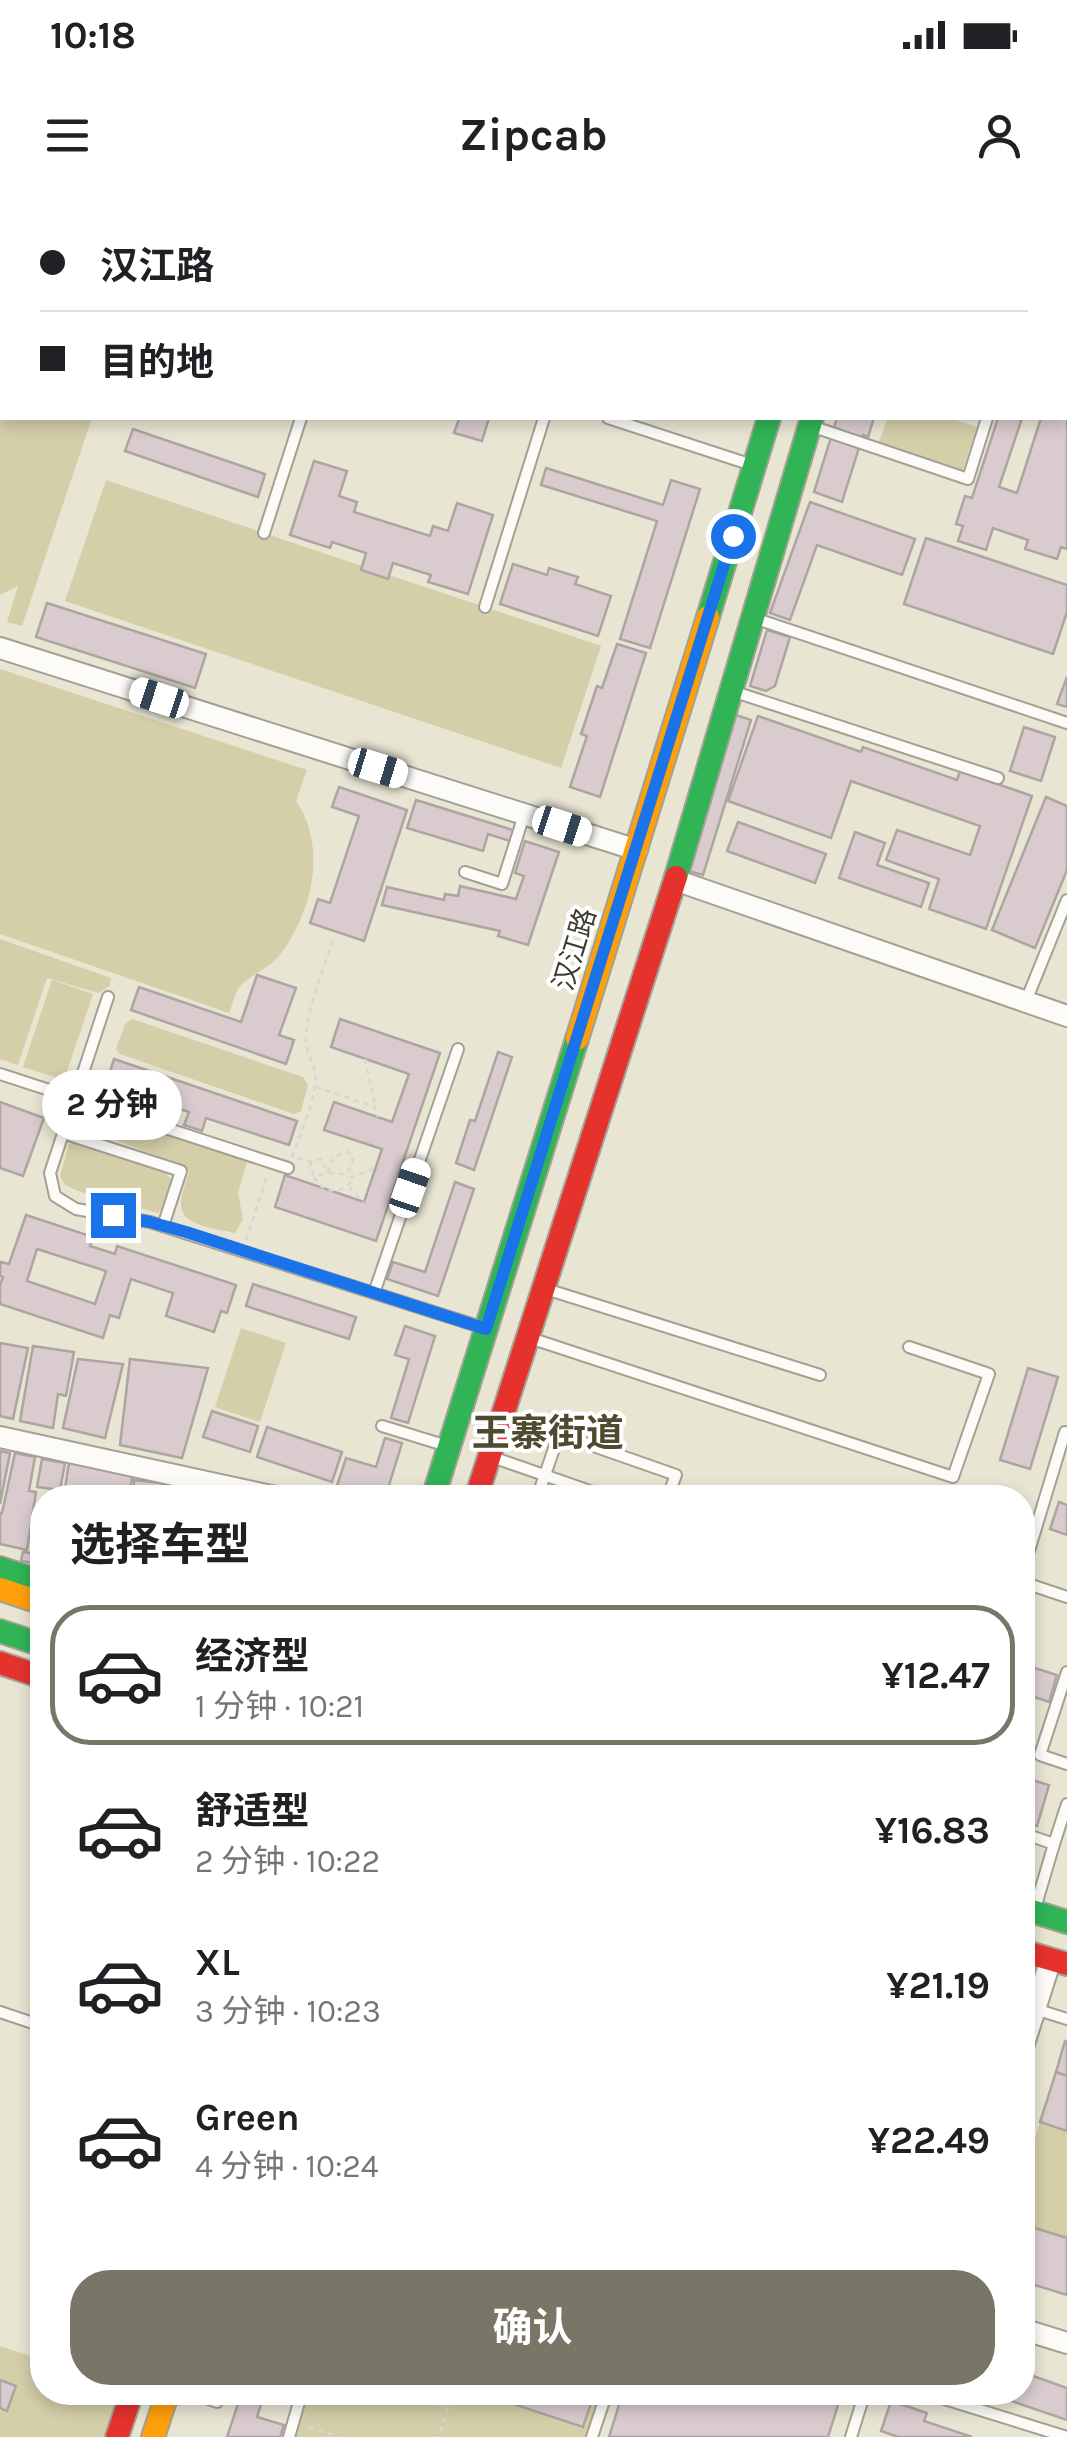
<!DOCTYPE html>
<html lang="zh">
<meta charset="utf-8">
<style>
body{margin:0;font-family:Karla,"Noto Sans SC",sans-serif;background:#f2f2f2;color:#202124;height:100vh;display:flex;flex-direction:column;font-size:38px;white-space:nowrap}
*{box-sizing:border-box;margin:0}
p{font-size:32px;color:#757577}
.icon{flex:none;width:55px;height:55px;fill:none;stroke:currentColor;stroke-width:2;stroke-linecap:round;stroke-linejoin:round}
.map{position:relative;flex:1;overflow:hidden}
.side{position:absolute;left:30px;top:1285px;width:1005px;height:920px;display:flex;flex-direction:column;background:#fff;border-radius:40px;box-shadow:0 5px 15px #0003}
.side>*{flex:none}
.banner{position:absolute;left:0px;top:0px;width:1068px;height:220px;box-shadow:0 5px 15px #0003;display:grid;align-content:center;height:220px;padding:0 40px;background:#fff}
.end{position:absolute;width:45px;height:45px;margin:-22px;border:12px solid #1a73e8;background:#fff;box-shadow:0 0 0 5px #fff}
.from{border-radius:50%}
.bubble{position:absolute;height:70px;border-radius:35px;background:#fff;box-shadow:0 5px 15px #0003;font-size:32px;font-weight:700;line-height:70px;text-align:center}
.car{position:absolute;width:30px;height:60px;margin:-30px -15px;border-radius:12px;box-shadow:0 0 8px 2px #0007;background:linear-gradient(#fff 24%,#345 0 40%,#fff 0 76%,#345 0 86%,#fff 0)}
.banner b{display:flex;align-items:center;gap:35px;height:95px;font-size:38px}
.banner b+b{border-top:2px solid #e0e0e0}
.banner i{width:25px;height:25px;background:#202124}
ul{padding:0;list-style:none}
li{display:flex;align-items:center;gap:30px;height:140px;margin:0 20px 15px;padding:0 20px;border:5px solid transparent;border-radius:40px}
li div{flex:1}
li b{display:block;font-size:38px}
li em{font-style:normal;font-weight:700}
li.selected{border-color:#797668}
li>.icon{width:90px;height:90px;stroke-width:1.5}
h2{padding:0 40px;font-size:45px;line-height:120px}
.action{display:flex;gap:20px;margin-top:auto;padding:20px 40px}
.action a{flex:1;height:115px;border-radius:40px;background:#797668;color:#fff;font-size:40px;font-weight:700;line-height:115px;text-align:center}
.status{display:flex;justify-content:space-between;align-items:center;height:70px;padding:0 50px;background:#fff;direction:ltr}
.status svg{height:28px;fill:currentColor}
header{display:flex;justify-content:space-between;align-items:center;height:130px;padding:0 40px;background:#fff;font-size:45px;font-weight:700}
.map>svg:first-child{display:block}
.green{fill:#d4cea9}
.building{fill:#dacbce;stroke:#aca5a1;stroke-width:2.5;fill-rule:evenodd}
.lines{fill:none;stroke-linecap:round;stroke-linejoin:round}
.lane-casing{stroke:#a3a194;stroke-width:14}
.street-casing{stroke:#a3a194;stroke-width:24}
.fast-casing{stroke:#a3a194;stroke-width:26}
.slow-casing{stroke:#a3a194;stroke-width:26}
.jam-casing{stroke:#a3a194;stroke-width:26}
.path{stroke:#d7d7d1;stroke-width:2.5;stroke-dasharray:5 5;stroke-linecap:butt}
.lane{stroke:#fcfbf8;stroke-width:10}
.street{stroke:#fcfbf8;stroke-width:20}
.fast{stroke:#30b455;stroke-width:22}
.slow{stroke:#ff9f0a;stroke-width:22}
.jam{stroke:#e5322d;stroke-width:22}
.route{stroke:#1a73e8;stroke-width:12}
.labels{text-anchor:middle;stroke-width:8;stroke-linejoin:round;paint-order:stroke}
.street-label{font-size:28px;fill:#3d3b2e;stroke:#fff}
.district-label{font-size:38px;font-weight:bold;fill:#4f4a2f;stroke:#fff}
</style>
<div class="status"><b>10:18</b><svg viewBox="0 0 49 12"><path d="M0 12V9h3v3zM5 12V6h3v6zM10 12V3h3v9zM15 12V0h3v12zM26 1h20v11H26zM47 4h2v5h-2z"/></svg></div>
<header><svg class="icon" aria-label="menu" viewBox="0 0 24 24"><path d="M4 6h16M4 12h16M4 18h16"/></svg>Zipcab<svg class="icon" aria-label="person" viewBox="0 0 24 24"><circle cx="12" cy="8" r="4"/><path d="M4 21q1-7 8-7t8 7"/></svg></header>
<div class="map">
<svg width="1067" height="2237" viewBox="0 0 1067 2237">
<rect width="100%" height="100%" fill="#e8e5d3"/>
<!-- green -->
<g class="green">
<polygon points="0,56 2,56 2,218 92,218 22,426 7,422 18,386 0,395"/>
<polygon points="888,218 949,218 977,227 963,270 879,242"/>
<polygon points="106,280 601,446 561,568 65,401"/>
<path d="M0,469L307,570L296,601C328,647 312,714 279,756C269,768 253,774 242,784C235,790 233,804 229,813L0,734Z"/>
<polygon points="0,739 111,778 110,786 99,793 47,778 18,865 0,859"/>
<polygon points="52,780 93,794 64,880 23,867"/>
<polygon points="132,819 303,877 308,885 301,911 294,914 120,854 116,849 125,824"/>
<path d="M92,909L242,957L247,962L238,993L243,1019L235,1033C218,1029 180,1026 181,1004C181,994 186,982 189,972L186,967L81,927L86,912Z"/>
<polygon points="75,942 162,970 171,979 163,1007 158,1013 78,991 65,985 60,976 69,944"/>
<polygon points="241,1128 286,1143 260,1222 215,1207"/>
<polygon points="1040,1922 1067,1931 1067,2038 1023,2024 1023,1977"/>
<polygon points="0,2146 42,2160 42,2192 132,2193 117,2237 0,2237"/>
<polygon points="302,2193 607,2193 592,2237 289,2237"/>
</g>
<!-- building -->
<g class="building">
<polygon points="232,0 342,0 341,2 239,2"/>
<polygon points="398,0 455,0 462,2 397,2"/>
<polygon points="680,0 763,0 771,2 688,2"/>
<polygon points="1065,194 1067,194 1067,349 1061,347 1057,359 1025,349 1028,340 993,328 986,350 958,341 963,326 956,324 965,296 972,298 998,218 1022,218 999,287 1017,293 1041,218 1065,218"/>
<polygon points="454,218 489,218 482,241 454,233 459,219"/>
<polygon points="837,218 874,218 868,237 863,235 842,302 814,292"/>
<polygon points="133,229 265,274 258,297 125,251"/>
<polygon points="314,261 347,271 339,296 357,302 354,312 430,336 433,326 448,331 457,303 493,315 468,394 428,382 431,375 393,363 388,379 361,370 366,353 332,342 330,348 290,335"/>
<polygon points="546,268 663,305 671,280 700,289 650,448 620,439 657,321 541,285"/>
<polygon points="810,302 915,339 902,375 817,345 790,420 770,413"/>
<polygon points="926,338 1067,385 1067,412 1053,454 904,404"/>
<polygon points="513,364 547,375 549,368 578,377 575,384 611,396 598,436 500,404"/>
<polygon points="47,403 206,454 195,488 36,437"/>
<polygon points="767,430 790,437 775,486 766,491 750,486"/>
<polygon points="617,444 646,453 600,597 570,587 587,536 581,534 597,486 602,488"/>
<polygon points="1067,477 1067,507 1057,504"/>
<polygon points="736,515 751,520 703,675 688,671"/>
<polygon points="758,516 861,552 863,547 957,580 960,571 1032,596 986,729 929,709 939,679 886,660 897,630 970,655 980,626 851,581 831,638 728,601"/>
<polygon points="1024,527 1055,537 1041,581 1010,571"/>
<polygon points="339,587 407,610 364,741 310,723 318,699 330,703 359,616 332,607"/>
<polygon points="1046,597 1067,606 1067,670 1035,748 992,730"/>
<polygon points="416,600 513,630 510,641 488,634 483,651 407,628"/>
<polygon points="738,622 826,654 815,683 727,651"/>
<polygon points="855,632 885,643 877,665 929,683 921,707 839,678"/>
<polygon points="525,641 559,652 528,745 498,736 500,731 382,705 387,687 444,700 445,694 458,696 460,686 516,699 524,676 515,673"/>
<polygon points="257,775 296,788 279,835 294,840 286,864 131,810 139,787 241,822"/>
<polygon points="340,819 440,853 376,1041 275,1007 285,975 364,1002 382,949 324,930 334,902 392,922 409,874 331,847"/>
<polygon points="498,852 512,857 474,970 456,963 470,920 475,921"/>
<polygon points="114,859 297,921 289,945 206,918 202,931 184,925 189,912 106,884"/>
<polygon points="0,902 44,918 23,976 0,968"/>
<polygon points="455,982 474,989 438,1096 387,1079 393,1062 425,1072"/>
<path d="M26,1015L93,1037L90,1046L115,1054L117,1046L236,1085L227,1113L221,1111L214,1132L166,1116L173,1093L131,1079L119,1118L110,1115L103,1138L0,1104V1085L3,1077L0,1076V1066L1,1062L9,1064ZM37,1049L106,1071L95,1104L27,1081Z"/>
<polygon points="253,1084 356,1117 349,1139 246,1106"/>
<polygon points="405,1126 435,1136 408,1223 391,1218 409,1159 395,1155"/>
<polygon points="0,1143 28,1148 13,1219 0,1216"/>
<polygon points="33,1146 74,1152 66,1196 58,1194 53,1228 20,1221"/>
<polygon points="78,1159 123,1164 105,1238 63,1228"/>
<polygon points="130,1159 208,1168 182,1258 120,1245"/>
<polygon points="1028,1168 1058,1177 1030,1269 1000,1260"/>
<polygon points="212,1211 258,1226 250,1252 203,1237"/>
<polygon points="267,1227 342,1252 332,1282 257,1257"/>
<polygon points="385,1238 402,1243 385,1298 353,1298 335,1292 346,1258 376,1267"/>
<polygon points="0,1251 10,1253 0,1304"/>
<polygon points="15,1253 35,1257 29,1291 36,1292 27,1350 0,1344 0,1313 2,1313"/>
<polygon points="42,1259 65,1263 60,1290 37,1287"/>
<polygon points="69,1262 133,1274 128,1298 74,1298 64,1295"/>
<polygon points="134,1280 162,1283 160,1298 133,1298"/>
<polygon points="169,1287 219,1296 219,1298 167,1298"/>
<polygon points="1059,1302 1067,1305 1067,1335 1050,1329"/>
<polygon points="38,1306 42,1307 42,1364 21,1361 23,1352 31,1353"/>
<polygon points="1022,1464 1057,1475 1049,1502 1022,1493"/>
<polygon points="1022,1577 1049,1585 1037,1626 1022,1622"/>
<polygon points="1065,1841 1067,1842 1067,1876 1056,1872"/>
<polygon points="1056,1872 1067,1876 1067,1931 1040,1922"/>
<polygon points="1022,2024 1067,2038 1067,2095 1022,2081"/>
<polygon points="1022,2172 1067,2188 1067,2220 985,2192 1022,2192"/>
<polygon points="0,2180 16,2186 7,2211 0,2208"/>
<polygon points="242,2192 265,2192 257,2217 284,2225 280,2237 227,2237"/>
<polygon points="483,2192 580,2192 593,2197 583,2227 483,2194"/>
<polygon points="623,2192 842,2192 828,2237 609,2237"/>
<polygon points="891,2201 927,2213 924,2221 972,2237 898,2237 881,2231"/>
</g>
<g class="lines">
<defs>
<g id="lane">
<polyline points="606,0 612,2"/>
<polyline points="372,2 372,0"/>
<polyline points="608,218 749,264"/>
<polyline points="811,226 968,279 987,218"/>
<polyline points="264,333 301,218"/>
<polyline points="485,407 544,218"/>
<polyline points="754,418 1067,523"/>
<polyline points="732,491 998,578"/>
<polyline points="465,672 502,684 524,615"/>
<polyline points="108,797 50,973 55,996 76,1009 150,1022 484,1128"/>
<polyline points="1026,801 1067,700"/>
<polyline points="0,874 288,968"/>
<polyline points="63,933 181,971 163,1026"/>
<polyline points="549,1090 820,1175"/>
<polyline points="374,1093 458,849"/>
<polyline points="533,1139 953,1277 989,1174 909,1147"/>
<polyline points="382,1226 444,1245"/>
<polyline points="495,1258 610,1298"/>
<polyline points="537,1298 559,1234 676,1275 667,1298"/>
<polyline points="1022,1374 1065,1232 1067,1233"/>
<polyline points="1022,1382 1067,1397"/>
<polyline points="1067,1472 1040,1555 1067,1564"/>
<polyline points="1022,1633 1054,1644 1067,1604"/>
<polyline points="1036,1705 1054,1644"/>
<polyline points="1035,1809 1067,1819"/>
<polyline points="0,1812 42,1826"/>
<polyline points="189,2192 217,2202 220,2192"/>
<polyline points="922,2192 1067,2237"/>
<polyline points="289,2237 302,2192"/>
<polyline points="592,2237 607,2192"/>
<polyline points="851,2237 865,2192"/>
</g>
<g id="street">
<polyline points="0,448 637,650"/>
<polyline points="675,680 1067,816"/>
<polyline points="0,1237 280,1298"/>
<polyline points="1022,1850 1051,1759"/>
<polyline points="1022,2129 1067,2143"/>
</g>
<g id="fast">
<polyline points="835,2 836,0"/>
<polyline points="1065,34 1067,34"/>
<polyline points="708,417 769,218"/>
<polyline points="676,677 812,218"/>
<polyline points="433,1298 577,839"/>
<polyline points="0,1368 42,1382"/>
<polyline points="0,1431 42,1445"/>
<polyline points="1022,1708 1067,1722"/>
</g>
<g id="slow">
<polyline points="1066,0 1067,0"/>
<polyline points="876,2 877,0"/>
<polyline points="577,839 708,417"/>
<polyline points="0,1389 42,1403"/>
<polyline points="153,2237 168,2192"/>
</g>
<g id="jam">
<polyline points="957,0 965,2"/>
<polyline points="476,1298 676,677"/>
<polyline points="0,1463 42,1477"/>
<polyline points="1022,1751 1067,1764"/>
<polyline points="117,2237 132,2192"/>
</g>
</defs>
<!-- lane casing -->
<use href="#lane" class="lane-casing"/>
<!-- street casing -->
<use href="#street" class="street-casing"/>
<!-- fast casing -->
<use href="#fast" class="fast-casing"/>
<!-- slow casing -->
<use href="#slow" class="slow-casing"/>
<!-- jam casing -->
<use href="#jam" class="jam-casing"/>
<!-- path -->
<g class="path">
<polyline points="0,783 1,783"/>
<polyline points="365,859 375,905"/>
<polyline points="316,887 375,907 378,917"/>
<path d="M292,957C300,934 318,896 315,873C313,860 304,850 306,835C309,802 324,768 334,737"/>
<path d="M298,958L311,962L321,959L328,973C330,960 335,954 348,952L353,956L352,966L345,974L328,973L314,976L310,968L311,962"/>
<path d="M314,977C321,992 339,995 350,983L347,976"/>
<polyline points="350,978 375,968"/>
<polyline points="349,987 364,1002"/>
<polyline points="246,1040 267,976"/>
<polyline points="400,2192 448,2208 439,2237"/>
<polyline points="448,2207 453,2192"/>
<polyline points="309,2227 340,2237"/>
</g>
<!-- lane -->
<use href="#lane" class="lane"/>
<!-- street -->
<use href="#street" class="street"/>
<!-- fast -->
<use href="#fast" class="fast"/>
<!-- slow -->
<use href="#slow" class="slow"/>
<!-- jam -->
<use href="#jam" class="jam"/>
</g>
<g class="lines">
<!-- route -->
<polyline class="route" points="113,1015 150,1022 186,1032 486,1129 733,336"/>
</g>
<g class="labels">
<!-- street labels -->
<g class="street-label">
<text transform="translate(574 749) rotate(-73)" y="10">汉江路</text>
</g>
<!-- district labels -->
<g class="district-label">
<text x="548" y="1246">王寨街道</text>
</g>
</g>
</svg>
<i class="end from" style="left:733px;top:336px"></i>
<i class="end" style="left:113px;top:1015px"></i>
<div class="bubble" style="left:42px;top:870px;width:140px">2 分钟</div>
<i class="car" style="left:159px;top:498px;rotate:288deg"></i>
<i class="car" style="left:378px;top:568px;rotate:107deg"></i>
<i class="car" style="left:562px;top:626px;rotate:108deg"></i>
<i class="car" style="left:410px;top:988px;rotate:19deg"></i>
<div class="banner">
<b><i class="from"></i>汉江路</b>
<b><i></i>目的地</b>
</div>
<section class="side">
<h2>选择车型</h2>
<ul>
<li class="selected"><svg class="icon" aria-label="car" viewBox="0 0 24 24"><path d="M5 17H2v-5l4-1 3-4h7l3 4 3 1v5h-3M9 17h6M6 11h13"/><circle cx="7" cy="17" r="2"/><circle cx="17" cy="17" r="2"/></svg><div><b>经济型</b><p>1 分钟 · 10:21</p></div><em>¥12.47</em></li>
<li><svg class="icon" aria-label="car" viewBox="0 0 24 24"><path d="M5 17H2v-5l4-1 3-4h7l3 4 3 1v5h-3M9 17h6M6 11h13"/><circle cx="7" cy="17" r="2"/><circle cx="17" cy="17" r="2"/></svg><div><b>舒适型</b><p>2 分钟 · 10:22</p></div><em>¥16.83</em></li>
<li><svg class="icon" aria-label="car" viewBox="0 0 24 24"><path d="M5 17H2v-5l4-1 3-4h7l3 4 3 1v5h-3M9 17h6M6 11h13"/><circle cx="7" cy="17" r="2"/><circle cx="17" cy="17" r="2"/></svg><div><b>XL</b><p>3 分钟 · 10:23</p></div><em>¥21.19</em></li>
<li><svg class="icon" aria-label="car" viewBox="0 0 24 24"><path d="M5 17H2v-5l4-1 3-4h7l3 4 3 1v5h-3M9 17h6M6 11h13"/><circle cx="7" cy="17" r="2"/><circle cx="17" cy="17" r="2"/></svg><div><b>Green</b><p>4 分钟 · 10:24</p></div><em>¥22.49</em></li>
</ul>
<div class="action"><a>确认</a></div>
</section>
</div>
